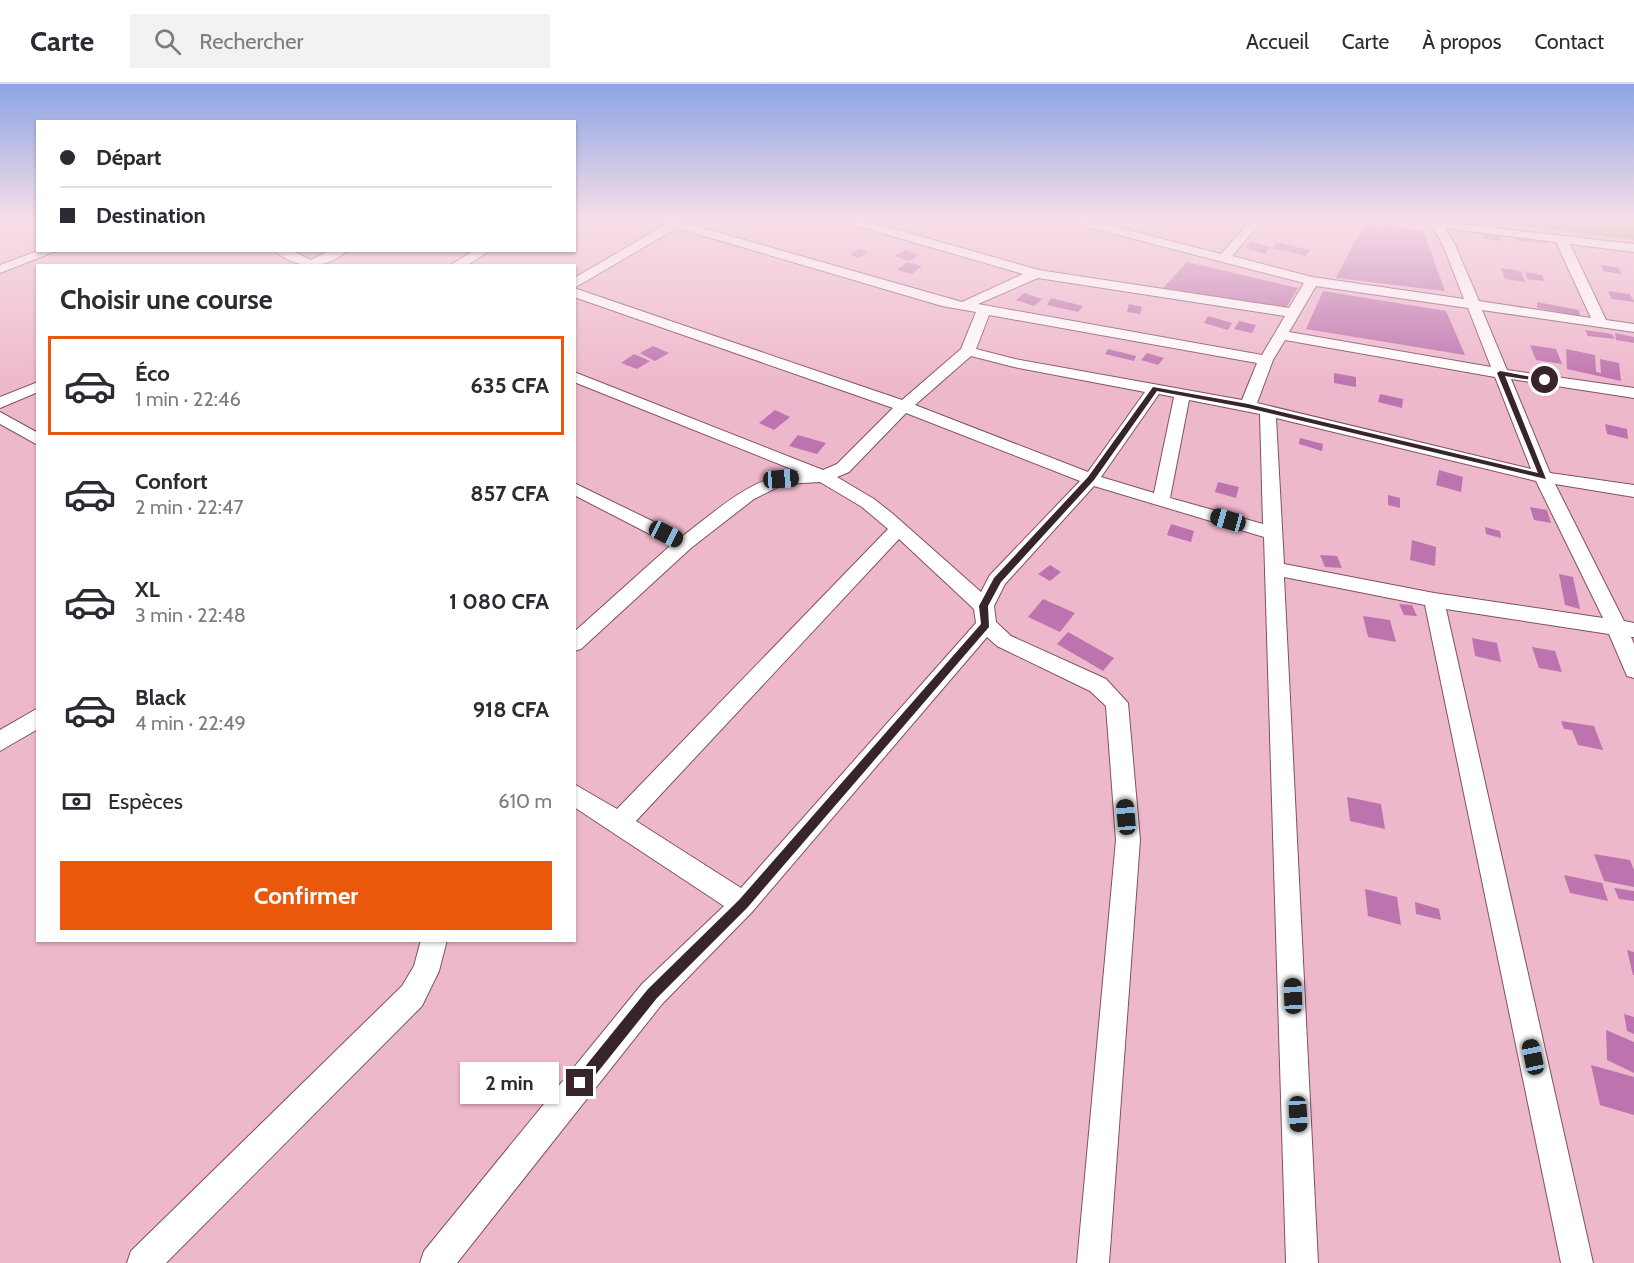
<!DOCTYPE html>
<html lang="fr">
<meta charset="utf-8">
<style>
body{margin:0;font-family:Cabin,sans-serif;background:#f2f2f3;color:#2b2b33;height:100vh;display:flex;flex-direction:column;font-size:22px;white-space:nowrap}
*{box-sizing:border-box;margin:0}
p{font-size:20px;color:#7c7c81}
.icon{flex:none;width:33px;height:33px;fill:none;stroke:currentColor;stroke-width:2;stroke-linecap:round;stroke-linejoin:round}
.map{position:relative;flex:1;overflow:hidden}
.side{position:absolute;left:36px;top:180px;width:540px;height:678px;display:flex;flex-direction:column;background:#fff;border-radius:0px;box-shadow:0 2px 4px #0004}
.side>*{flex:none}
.banner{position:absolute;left:36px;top:36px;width:540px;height:132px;border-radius:0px;box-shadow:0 2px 4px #0004;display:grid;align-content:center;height:132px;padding:0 24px;background:#fff}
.end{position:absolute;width:27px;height:27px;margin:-14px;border:8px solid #38242c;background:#fff;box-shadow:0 0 0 3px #fff}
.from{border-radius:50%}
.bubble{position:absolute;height:42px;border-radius:0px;background:#fff;box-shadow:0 2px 4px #0004;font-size:20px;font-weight:700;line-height:42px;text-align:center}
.car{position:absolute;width:18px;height:36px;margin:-18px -9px;border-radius:8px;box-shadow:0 0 4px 2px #0007;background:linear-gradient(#222 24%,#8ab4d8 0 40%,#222 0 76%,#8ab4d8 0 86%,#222 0)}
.banner b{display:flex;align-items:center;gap:21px;height:57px;font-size:22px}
.banner b+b{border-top:2px solid #e1e1e2}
.banner i{width:15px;height:15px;background:#2b2b33}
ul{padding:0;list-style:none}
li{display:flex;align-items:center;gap:18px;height:99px;margin:0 12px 9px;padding:0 12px;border:3px solid transparent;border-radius:0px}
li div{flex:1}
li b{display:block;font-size:22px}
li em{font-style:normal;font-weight:700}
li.on{border-color:#ea580c}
li>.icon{width:54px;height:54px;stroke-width:1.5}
h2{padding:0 24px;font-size:27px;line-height:72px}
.pay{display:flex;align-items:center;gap:15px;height:66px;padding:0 24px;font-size:22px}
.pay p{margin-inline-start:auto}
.button{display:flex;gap:12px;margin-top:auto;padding:12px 24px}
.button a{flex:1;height:69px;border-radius:0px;background:#ea580c;color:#fff;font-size:24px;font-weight:700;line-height:69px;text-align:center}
header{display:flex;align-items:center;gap:36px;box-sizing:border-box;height:84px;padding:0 30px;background:#fff;border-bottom:2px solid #e1e1e2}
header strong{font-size:28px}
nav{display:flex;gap:33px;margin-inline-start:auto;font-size:21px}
.search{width:420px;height:54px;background:#f2f2f3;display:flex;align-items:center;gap:15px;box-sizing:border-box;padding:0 21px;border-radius:0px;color:#7c7c81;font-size:22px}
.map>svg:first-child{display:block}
.green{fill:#a1aa64}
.building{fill:#bd73ad}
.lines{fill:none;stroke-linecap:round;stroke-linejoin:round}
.street-casing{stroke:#805163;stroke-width:2}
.street{fill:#fff;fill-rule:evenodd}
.route{fill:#38242c}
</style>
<header>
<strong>Carte</strong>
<div class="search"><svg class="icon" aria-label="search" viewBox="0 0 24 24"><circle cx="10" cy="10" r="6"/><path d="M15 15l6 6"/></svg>Rechercher</div>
<nav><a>Accueil</a><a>Carte</a><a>À propos</a><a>Contact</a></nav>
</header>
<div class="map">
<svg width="1634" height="1179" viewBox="0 0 1634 1179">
<rect width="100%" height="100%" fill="#eeb8cc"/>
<!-- green -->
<polygon class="green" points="1476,136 1634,136 1634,156 1477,136"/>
<!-- building -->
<g class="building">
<polygon points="723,136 759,136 746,143"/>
<polygon points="1311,136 1316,136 1329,139 1324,144 1307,140"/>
<polygon points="1365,138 1423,147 1445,207 1336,194"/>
<polygon points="1481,148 1499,150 1501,157 1483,154"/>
<polygon points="1514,152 1546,156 1548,160 1516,156"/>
<polygon points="1251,158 1270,163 1265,170 1246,164"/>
<polygon points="1276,158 1310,166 1306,172 1273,164"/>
<polygon points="859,165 869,168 859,174 850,171"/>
<polygon points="905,166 919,171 909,177 894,172"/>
<polygon points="907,178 922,182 912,190 897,186"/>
<polygon points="1187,178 1298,204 1286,224 1163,204"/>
<polygon points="1601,181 1619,184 1621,190 1603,187"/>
<polygon points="1501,184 1521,187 1525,198 1505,195"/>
<polygon points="1525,188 1542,191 1544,197 1527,195"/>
<polygon points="1323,207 1446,227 1465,271 1306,245"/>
<polygon points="1608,207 1630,210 1634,218 1612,215"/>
<polygon points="1024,209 1042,215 1034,222 1016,216"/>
<polygon points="1051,214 1083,222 1078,228 1047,221"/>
<polygon points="1537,218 1579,226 1580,232 1537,224"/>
<polygon points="1129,220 1142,223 1140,230 1127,228"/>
<polygon points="1208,232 1232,239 1228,246 1204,239"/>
<polygon points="1239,237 1256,241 1252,249 1234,245"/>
<polygon points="1585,246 1612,250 1615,255 1588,252"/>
<polygon points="1615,249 1634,253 1634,259 1616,256"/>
<polygon points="1530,261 1556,265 1562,280 1536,276"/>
<polygon points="653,262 669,269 655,277 640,269"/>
<polygon points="1108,265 1136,272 1134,277 1105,270"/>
<polygon points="1566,265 1595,271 1596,288 1601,289 1600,275 1619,279 1621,297 1567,285"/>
<polygon points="1147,269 1164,274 1158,281 1141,276"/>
<polygon points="634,270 650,277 637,285 621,279"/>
<polygon points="1334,289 1356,293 1356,303 1334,299"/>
<polygon points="1380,310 1403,315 1402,324 1378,318"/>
<polygon points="775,326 790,333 774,346 759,339"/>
<polygon points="1605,340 1627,345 1628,355 1607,350"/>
<polygon points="798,351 826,359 817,370 789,362"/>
<polygon points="1300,354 1323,360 1322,367 1299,360"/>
<polygon points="1439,386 1463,393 1461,408 1436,401"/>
<polygon points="1218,398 1239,403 1236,414 1215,408"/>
<polygon points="1388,411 1400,414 1400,424 1388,421"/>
<polygon points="1530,423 1547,426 1551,439 1534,436"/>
<polygon points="1171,440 1194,447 1191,458 1167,451"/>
<polygon points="1485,443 1500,447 1501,454 1486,450"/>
<polygon points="1412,456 1436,463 1435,482 1410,476"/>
<polygon points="1320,471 1337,472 1342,484 1325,483"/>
<polygon points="1050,481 1061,488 1050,497 1038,490"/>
<polygon points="1559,490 1573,493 1580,525 1565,521"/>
<polygon points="1043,515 1075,529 1060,548 1028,533"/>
<polygon points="1399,520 1412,521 1417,532 1404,531"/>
<polygon points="1363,532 1390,536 1396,558 1368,553"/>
<polygon points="1068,548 1114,574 1103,587 1057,560"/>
<polygon points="1472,554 1497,559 1501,578 1475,572"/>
<polygon points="1532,563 1555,567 1562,588 1539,584"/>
<polygon points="1561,637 1594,642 1603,666 1578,661 1572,646 1564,645"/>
<polygon points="1347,713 1381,720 1385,745 1350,737"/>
<polygon points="1594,770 1630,776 1634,786 1634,803 1604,797"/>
<polygon points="1564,791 1602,799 1608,817 1570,809"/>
<polygon points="1614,804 1634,807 1634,817 1619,815"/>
<polygon points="1365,805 1397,813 1401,841 1368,832"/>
<polygon points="1415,818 1439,825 1441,836 1416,830"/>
<polygon points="1627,866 1634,868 1634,891 1633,891"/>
<polygon points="1624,930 1634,933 1634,950 1627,947"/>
<polygon points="1606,946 1634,958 1634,989 1607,976"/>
<polygon points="1591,981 1634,993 1634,1031 1600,1021"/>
</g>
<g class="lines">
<defs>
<g id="street">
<path d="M655,136H688L685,139L962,218L1023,190L847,139L845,136H863L1039,186L1289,224L1304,199L1072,139L1070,136H1089L1221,170L1251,136H1263L1232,172L1312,193L1464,215L1443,161L1433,144L1422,136L1634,160V168L1570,160L1606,236L1634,240V248L1482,226L1507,286L1634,304V314L1511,295L1550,389L1634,401V413L1555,400L1624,537L1634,539V553H1631L1634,560V594L1627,592L1609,550L1446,525L1593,1179H1561L1425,521L1284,493L1318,1179H1286L1264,453L1094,402L1005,500L994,522L996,538L1011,552L1106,595L1128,619L1140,756L1109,1179H1077L1116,756L1106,622L1090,607L997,562L987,553L752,828L662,920L457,1179H420L424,1167L642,900L724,822L574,723V700L617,725L888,445L862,423L820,398L784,400L754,415L691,464L581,565L574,567V548L671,461L574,411V399L683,452C718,425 753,392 799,388L574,298V288L823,386L837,380L893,324L574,213V204L902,316L961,265L976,228L942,222L677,144L574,204V194L665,141ZM1445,144L1556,158L1591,234L1479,217L1455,161ZM1038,194L1285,232L1262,271L978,220ZM1316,202L1468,224L1491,283L1289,248ZM989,231L1257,279L1242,316L1015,275L976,265ZM1285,256L1495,293L1531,385L1257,319L1273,276ZM971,272L1014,283L1145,308L1088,388L915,321ZM1159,310L1174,313L1154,409L1101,393ZM1189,316L1260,330L1263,440L1170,414ZM906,329L1080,397L990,491L981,508L893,430L874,415L837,393L849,388ZM1276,334L1536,397L1603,534L1434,509L1284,480ZM899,455L974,525L976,539L741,804L636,737Z"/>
<polygon points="40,166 59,166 0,189 0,181"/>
<path d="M274,166H291L311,176L331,166H348C327,186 295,186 274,166Z"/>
<polygon points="475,166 491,166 466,182 449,182"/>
<polygon points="38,298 38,308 0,324 0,313"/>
<polygon points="0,328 38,349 38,361 0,340"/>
<polygon points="38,624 38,645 0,667 0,646"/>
<polygon points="421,856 447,856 439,887 422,922 166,1179 127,1179 131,1167 402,902 414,882"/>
</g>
</defs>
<!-- street casing -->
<use href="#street" class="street-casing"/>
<!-- street -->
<use href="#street" class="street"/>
</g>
<!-- sky -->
<linearGradient id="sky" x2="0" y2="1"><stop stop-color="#8ca4e4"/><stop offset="0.45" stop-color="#f7dfe8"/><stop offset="1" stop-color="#f7dfe8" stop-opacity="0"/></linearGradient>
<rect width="1634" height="301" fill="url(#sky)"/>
<!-- route -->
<polygon class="route" points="1500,287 1548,296 1545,298 1505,292 1546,395 1248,324 1157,307 1094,396 1001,498 988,522 989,543 747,824 657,914 585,1004 580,1006 575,1004 573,999 575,995 648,905 739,816 981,540 979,522 994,494 1088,393 1153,303 1248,320 1538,389 1497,289"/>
</svg>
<i class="end from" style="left:1545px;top:296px"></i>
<i class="end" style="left:580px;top:999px"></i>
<div class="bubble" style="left:460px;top:978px;width:99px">2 min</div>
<i class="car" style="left:781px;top:395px;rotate:86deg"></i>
<i class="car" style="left:1228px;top:436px;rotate:286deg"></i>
<i class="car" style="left:666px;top:450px;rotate:117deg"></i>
<i class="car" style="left:1126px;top:733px;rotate:355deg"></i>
<i class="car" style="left:1293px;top:912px;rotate:358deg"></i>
<i class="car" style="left:1533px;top:973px;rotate:348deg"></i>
<i class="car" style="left:1298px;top:1030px;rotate:177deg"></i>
<div class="banner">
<b><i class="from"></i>Départ</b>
<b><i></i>Destination</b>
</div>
<section class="side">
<h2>Choisir une course</h2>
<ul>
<li class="on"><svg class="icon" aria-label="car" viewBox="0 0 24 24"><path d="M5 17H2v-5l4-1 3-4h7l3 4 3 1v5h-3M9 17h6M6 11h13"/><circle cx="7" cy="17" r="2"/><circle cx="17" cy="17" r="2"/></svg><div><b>Éco</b><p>1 min · 22:46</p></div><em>635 CFA</em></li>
<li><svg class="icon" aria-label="car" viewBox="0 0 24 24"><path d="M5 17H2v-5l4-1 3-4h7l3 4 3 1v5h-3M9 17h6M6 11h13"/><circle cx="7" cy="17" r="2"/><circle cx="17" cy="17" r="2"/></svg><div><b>Confort</b><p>2 min · 22:47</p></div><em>857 CFA</em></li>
<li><svg class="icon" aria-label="car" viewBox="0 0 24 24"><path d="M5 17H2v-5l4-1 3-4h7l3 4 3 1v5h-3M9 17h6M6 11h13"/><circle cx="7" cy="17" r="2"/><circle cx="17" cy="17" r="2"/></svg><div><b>XL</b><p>3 min · 22:48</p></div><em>1 080 CFA</em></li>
<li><svg class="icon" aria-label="car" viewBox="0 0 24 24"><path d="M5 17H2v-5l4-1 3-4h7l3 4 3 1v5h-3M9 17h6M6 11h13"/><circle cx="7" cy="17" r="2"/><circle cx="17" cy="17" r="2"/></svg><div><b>Black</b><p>4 min · 22:49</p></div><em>918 CFA</em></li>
</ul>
<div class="pay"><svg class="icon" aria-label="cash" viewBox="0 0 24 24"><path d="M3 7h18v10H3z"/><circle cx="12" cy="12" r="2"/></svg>Espèces<p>610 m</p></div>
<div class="button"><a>Confirmer</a></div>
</section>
</div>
